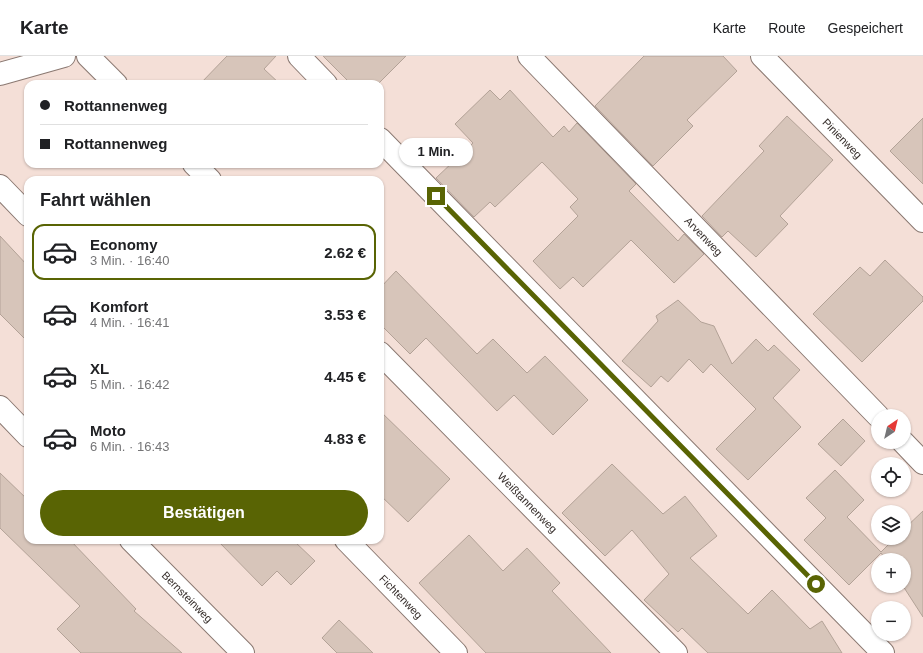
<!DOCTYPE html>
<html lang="de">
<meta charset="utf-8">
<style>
body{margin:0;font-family:Helvetica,sans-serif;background:#f2f2f2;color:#202124;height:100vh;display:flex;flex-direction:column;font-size:15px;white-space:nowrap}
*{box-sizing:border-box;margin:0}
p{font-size:13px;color:#757577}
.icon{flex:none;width:22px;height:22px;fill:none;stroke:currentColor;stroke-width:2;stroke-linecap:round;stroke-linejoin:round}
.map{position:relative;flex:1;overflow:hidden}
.details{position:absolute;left:24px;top:120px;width:360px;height:368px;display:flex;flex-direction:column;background:#fff;border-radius:12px;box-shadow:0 1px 3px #0004}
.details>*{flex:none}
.banner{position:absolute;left:24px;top:24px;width:360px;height:88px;border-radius:12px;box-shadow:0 1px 3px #0004;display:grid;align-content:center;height:88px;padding:0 16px;background:#fff}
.needle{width:26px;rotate:35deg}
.controls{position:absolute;left:871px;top:353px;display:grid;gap:8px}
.controls a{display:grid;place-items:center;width:40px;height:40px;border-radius:50%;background:#fff;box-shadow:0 1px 3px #0004;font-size:20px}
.end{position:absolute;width:18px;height:18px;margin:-9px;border:5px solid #596404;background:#fff;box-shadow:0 0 0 2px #fff}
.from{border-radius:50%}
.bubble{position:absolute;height:28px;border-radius:14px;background:#fff;box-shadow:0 1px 3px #0004;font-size:13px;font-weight:800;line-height:28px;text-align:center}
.banner b{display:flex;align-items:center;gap:14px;height:38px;font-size:15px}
.banner b+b{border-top:1px solid #e0e0e0}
.banner i{width:10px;height:10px;background:#202124}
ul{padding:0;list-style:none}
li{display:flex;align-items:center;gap:12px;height:56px;margin:0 8px 6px;padding:0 8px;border:2px solid transparent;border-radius:12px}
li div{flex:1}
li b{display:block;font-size:15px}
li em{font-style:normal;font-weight:800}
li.active{border-color:#596404}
li>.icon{width:36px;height:36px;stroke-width:1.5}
h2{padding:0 16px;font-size:18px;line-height:48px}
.button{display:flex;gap:8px;margin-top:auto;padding:8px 16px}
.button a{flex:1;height:46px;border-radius:24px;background:#596404;color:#fff;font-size:16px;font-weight:800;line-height:46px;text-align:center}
header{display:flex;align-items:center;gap:24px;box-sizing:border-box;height:56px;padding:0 20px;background:#fff;border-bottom:1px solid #e0e0e0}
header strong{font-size:19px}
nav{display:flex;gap:22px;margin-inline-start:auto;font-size:14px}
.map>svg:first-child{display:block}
.building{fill:#d7c5ba;stroke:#b3a297}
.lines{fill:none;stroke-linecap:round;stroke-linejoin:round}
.minor-casing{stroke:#8a7871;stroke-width:24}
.minor{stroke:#fff;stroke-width:22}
.route{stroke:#596404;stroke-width:5}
.labels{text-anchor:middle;stroke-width:3;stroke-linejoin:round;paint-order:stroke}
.street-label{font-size:11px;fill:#362e2b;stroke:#fff}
</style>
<header>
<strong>Karte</strong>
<nav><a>Karte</a><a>Route</a><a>Gespeichert</a></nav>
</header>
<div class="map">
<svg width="923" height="597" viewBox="0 0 923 597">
<rect width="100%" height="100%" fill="#f4dfd7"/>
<!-- building -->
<g class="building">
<polygon points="227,0 276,0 264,13 280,28 200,28"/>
<polygon points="323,0 406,0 378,28 351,28"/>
<polygon points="644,0 723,0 737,15 687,64 693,70 653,110 595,50"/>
<polygon points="490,34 500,44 510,34 553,81 564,70 569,76 577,67 636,128 629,135 678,185 684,178 704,198 674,227 631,184 583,231 573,221 560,233 533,205 578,160 570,151 578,143 542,106 495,151 490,146 474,161 436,122 473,87 455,68"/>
<polygon points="787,60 833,104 780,160 788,168 756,201 728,175 722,181 702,160 764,95 759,90"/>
<polygon points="923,62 923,128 890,95"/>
<polygon points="0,180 28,210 28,286 0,258"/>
<polygon points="885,204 923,241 923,245 862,306 813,258 860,211 870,220"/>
<polygon points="396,215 477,298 493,283 527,317 545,300 588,344 553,379 514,339 497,355 426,282 410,298 380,268 380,232"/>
<polygon points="678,244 701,266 714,270 732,308 756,283 768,295 774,289 800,314 773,342 801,371 748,424 716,393 756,353 711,308 703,317 689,303 668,326 661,320 651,331 622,305 658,265 656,260"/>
<polygon points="380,355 450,423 408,466 380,439"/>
<polygon points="843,363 865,385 841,410 818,388"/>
<polygon points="612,408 663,458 685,440 717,480 690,502 748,558 772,534 810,573 822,565 842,597 708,597 682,572 678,576 644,544 669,518 632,474 605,500 562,457"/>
<polygon points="835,414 864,444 847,461 881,496 895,482 904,482 904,473 923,455 923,561 903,530 904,504 886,504 881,497 849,529 804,484 826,462 806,442"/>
<polygon points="0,417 28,444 28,484 70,484 136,553 134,555 182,597 81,597 57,573 80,550 0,472"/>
<polygon points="469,479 503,515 527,492 560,527 552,535 611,597 486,597 419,527"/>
<polygon points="217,484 293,484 315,505 291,529 277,515 262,530"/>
<polygon points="339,564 373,597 337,597 322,582"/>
</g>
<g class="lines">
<defs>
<g id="minor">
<polyline points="88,0 116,28"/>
<polyline points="299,0 326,28"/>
<path id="s1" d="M529,0L878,360"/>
<path id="s2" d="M762,0L923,165"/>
<polyline points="0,18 64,0"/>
<polyline points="380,83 883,597"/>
<polyline points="194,108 210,124"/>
<polyline points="0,130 28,159"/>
<path id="s3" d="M380,297L676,597"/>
<polyline points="0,351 28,380"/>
<polyline points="903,386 923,407"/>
<path id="s4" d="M131,484L243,597"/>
<path id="s5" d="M346,484L456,597"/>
</g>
</defs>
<!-- minor casing -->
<use href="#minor" class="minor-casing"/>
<!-- minor -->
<use href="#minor" class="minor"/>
</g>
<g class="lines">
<!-- route -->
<polyline class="route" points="436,140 816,528"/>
</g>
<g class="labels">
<!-- street labels -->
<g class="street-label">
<text dy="4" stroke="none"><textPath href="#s2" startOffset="115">Pinienweg</textPath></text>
<text dy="4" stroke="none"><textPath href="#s1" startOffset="251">Arvenweg</textPath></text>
<text dy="4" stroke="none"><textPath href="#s3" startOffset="210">Weißtannenweg</textPath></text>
<text dy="4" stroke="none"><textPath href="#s4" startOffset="80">Bernsteinweg</textPath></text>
<text dy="4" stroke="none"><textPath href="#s5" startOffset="79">Fichtenweg</textPath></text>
</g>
</g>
</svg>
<div class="controls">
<a><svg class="needle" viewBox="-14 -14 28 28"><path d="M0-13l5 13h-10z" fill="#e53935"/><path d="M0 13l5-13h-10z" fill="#757577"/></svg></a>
<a><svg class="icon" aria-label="locate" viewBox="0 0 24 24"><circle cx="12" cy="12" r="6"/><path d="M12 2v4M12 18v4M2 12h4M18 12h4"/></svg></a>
<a><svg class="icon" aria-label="layers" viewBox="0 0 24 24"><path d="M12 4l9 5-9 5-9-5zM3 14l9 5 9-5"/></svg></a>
<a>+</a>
<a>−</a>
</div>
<i class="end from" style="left:816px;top:528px"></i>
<i class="end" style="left:436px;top:140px"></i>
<div class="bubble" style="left:399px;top:82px;width:74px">1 Min.</div>
<div class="banner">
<b><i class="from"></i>Rottannenweg</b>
<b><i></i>Rottannenweg</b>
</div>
<section class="details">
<h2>Fahrt wählen</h2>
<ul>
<li class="active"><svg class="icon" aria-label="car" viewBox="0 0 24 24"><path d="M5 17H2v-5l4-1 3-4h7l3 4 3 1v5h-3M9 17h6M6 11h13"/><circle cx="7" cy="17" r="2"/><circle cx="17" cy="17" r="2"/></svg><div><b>Economy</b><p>3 Min. · 16:40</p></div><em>2.62 €</em></li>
<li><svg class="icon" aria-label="car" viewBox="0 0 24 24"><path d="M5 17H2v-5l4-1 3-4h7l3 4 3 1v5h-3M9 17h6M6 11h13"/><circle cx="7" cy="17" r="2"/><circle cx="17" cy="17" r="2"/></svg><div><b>Komfort</b><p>4 Min. · 16:41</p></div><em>3.53 €</em></li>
<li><svg class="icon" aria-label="car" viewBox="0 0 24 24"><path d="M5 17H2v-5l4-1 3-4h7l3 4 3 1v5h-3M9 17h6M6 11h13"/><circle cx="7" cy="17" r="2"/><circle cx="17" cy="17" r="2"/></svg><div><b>XL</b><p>5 Min. · 16:42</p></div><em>4.45 €</em></li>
<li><svg class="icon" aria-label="car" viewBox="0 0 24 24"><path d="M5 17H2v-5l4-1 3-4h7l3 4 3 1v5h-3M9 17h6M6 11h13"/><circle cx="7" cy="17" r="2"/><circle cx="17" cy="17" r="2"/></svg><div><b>Moto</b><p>6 Min. · 16:43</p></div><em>4.83 €</em></li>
</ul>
<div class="button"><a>Bestätigen</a></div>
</section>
</div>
